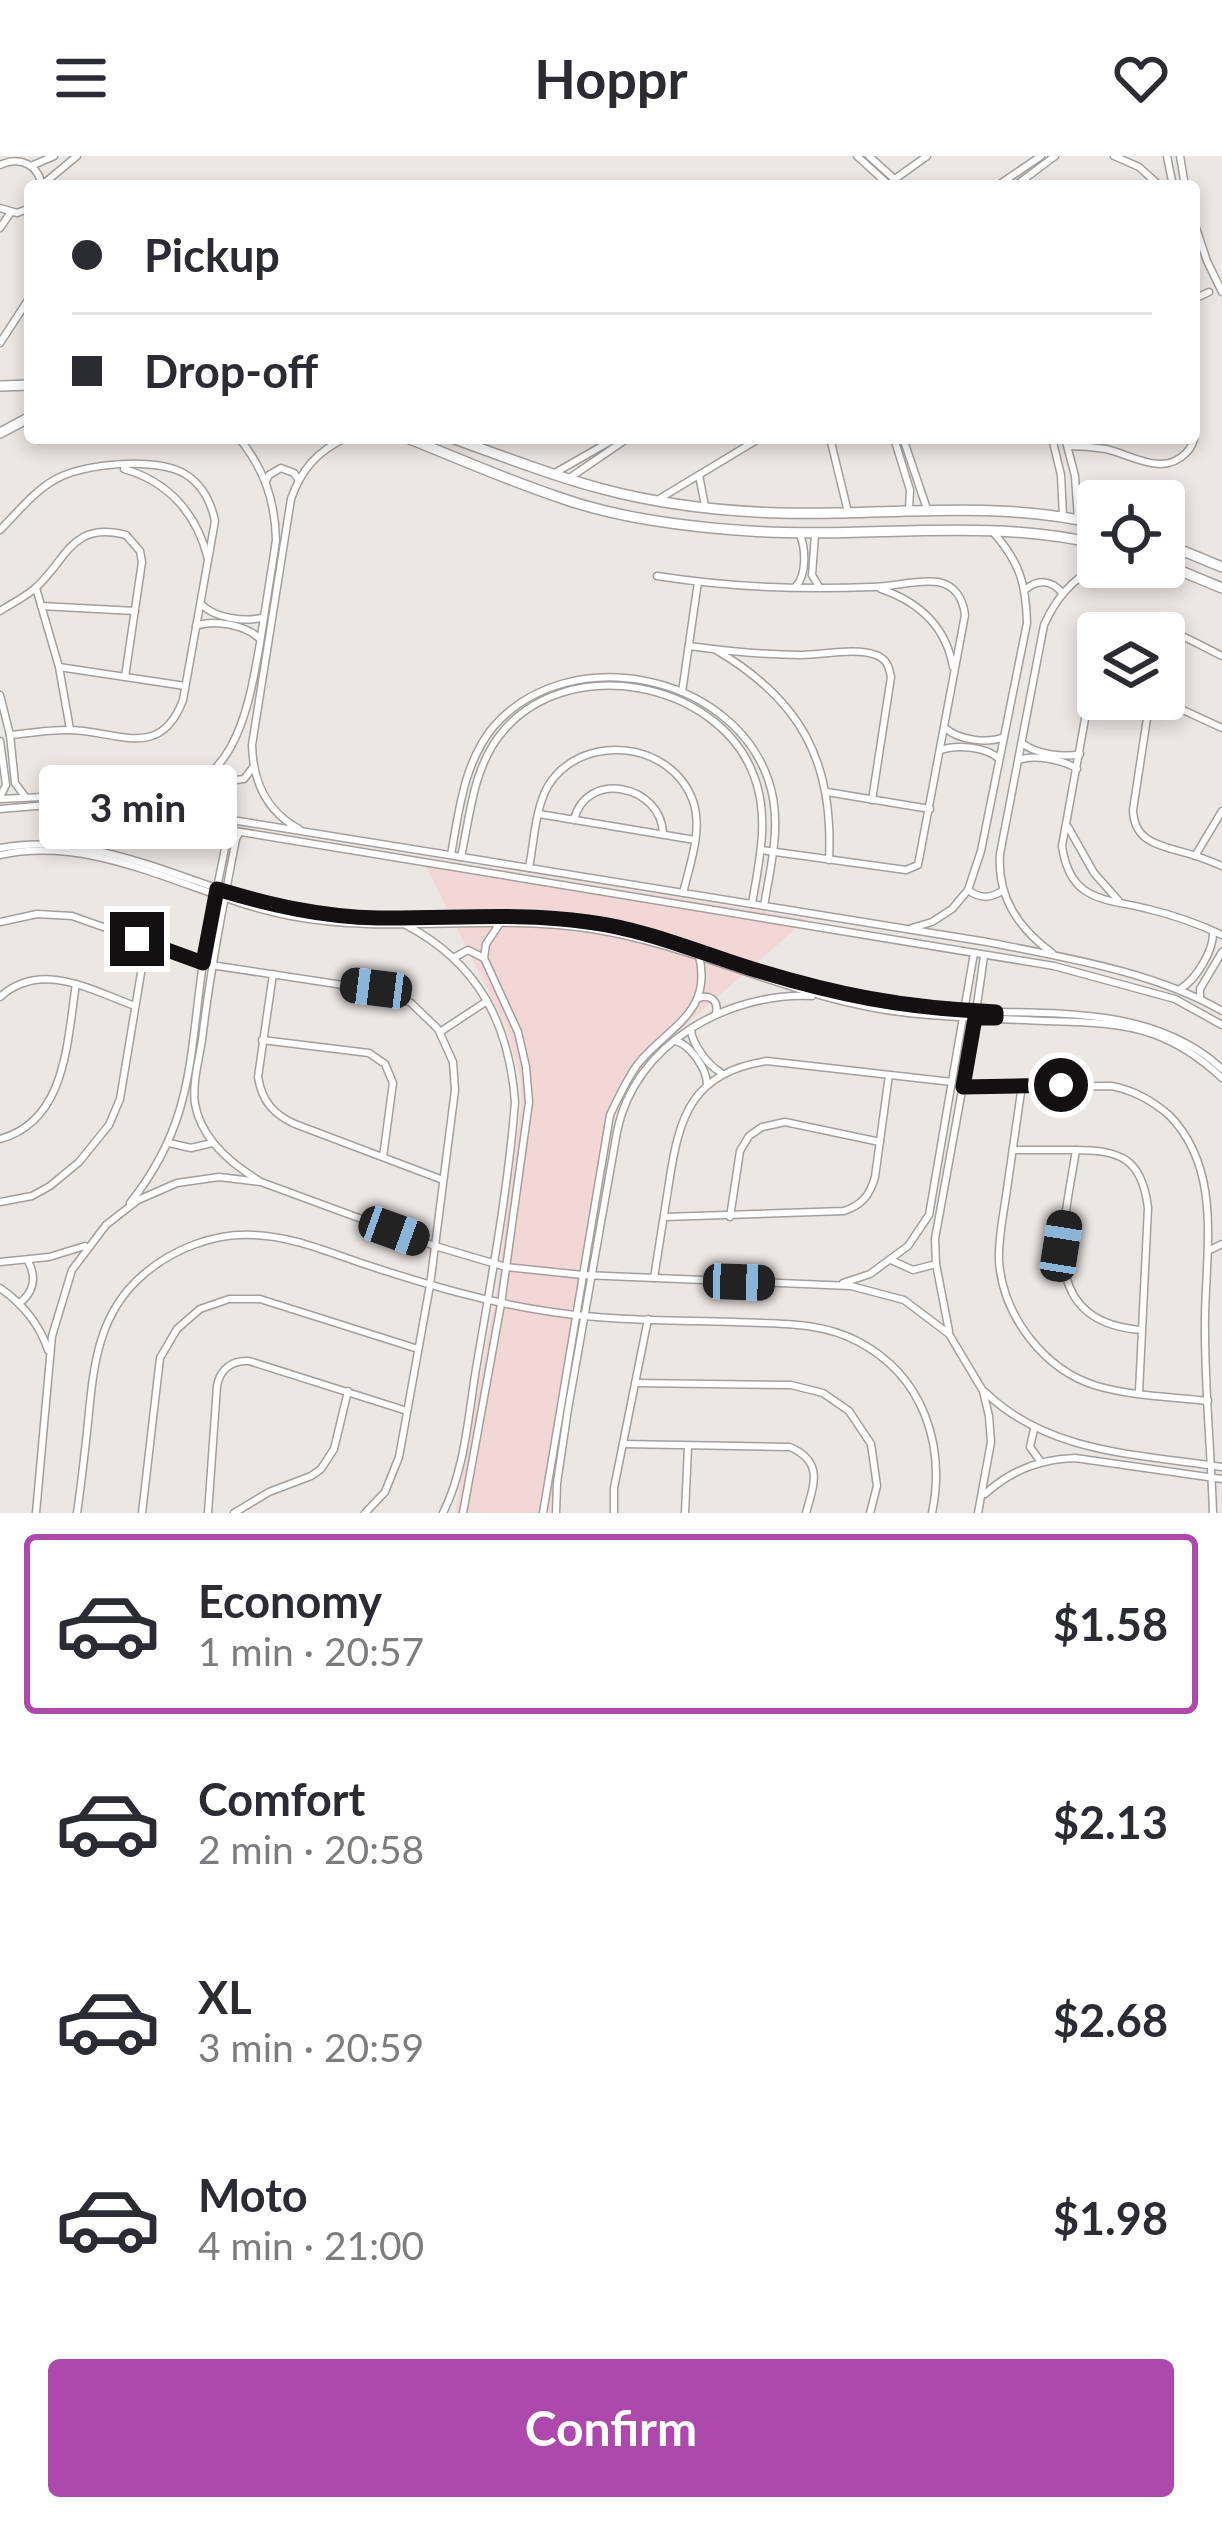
<!DOCTYPE html>
<meta charset="utf-8">
<style>
body{margin:0;font-family:Lato,sans-serif;background:#f2f2f3;color:#2b2b33;height:100vh;display:flex;flex-direction:column;font-size:45px;white-space:nowrap}
*{box-sizing:border-box;margin:0}
p{font-size:39px;color:#7c7c81}
.icon{flex:none;width:66px;height:66px;fill:none;stroke:currentColor;stroke-width:2;stroke-linecap:round;stroke-linejoin:round}
.map{position:relative;height:1357px;overflow:hidden}
.panel{display:flex;flex-direction:column;background:#fff;flex:1}
.panel>*{flex:none}
.banner{position:absolute;left:24px;top:24px;width:1176px;height:264px;border-radius:12px;box-shadow:0 6px 18px #0003;display:grid;align-content:center;height:264px;padding:0 48px;background:#fff}
.fabs{position:absolute;left:1077px;top:324px;display:grid;gap:24px}
.fabs a{display:grid;place-items:center;width:108px;height:108px;border-radius:12px;background:#fff;box-shadow:0 6px 18px #0003;font-size:60px}
.end{position:absolute;width:54px;height:54px;margin:-27px;border:15px solid #121010;background:#fff;box-shadow:0 0 0 6px #fff}
.from{border-radius:50%}
.bubble{position:absolute;height:84px;border-radius:12px;background:#fff;box-shadow:0 6px 18px #0003;font-size:39px;font-weight:700;line-height:84px;text-align:center}
.car{position:absolute;width:36px;height:72px;margin:-36px -18px;border-radius:15px;box-shadow:0 0 9px 3px #0007;background:linear-gradient(#222 24%,#8ab4d8 0 40%,#222 0 76%,#8ab4d8 0 86%,#222 0)}
.banner b{display:flex;align-items:center;gap:42px;height:114px;font-size:45px}
.banner b+b{border-top:3px solid #e1e1e2}
.banner i{width:30px;height:30px;background:#2b2b33}
ul{padding:21px 0 0;list-style:none}
li{display:flex;align-items:center;gap:36px;height:180px;margin:0 24px 18px;padding:0 24px;border:6px solid transparent;border-radius:12px}
li div{flex:1}
li b{display:block;font-size:45px}
li em{font-style:normal;font-weight:700}
li.current{border-color:#ad48ac}
li>.icon{width:108px;height:108px;stroke-width:1.5}
.button{display:flex;gap:24px;margin-top:auto;padding:24px 48px}
.button a{flex:1;height:138px;border-radius:12px;background:#ad48ac;color:#fff;font-size:48px;font-weight:700;line-height:138px;text-align:center}
header{display:flex;justify-content:space-between;align-items:center;height:156px;padding:0 48px;background:#fff;font-size:54px;font-weight:700}
.map>svg:first-child{display:block}
.commercial{fill:#f2d7d6}
.lines{fill:none;stroke-linecap:round;stroke-linejoin:round}
.street-casing{stroke:#a39f9d;stroke-width:9}
.secondary-casing{stroke:#a39f9d;stroke-width:12}
.street{stroke:#fff;stroke-width:6}
.secondary{stroke:#fff;stroke-width:9}
.route{stroke:#121010;stroke-width:15}
</style>
<header><svg class="icon" aria-label="menu" viewBox="0 0 24 24"><path d="M4 6h16M4 12h16M4 18h16"/></svg>Hoppr<svg class="icon" aria-label="heart" viewBox="0 0 24 24"><path d="M12 20l-8-8c-3-5 5-10 8-4 3-6 11-1 8 4z"/></svg></header>
<div class="map">
<svg width="1222" height="1357" viewBox="0 0 1222 1357">
<rect width="100%" height="100%" fill="#ebe7e5"/>
<!-- commercial -->
<polygon class="commercial" points="421,701 807,763 660,891 626,935 615,959 549,1357 455,1357 498,1126 521,950 521,925 506,870"/>
<g class="lines">
<defs>
<g id="street">
<polyline points="857,0 890,30"/>
<polyline points="869,0 902,30"/>
<polyline points="1114,0 1139,11 1160,30"/>
<polyline points="1167,0 1173,30"/>
<polyline points="1180,0 1185,30"/>
<path d="M0,9C20,0 38,8 42,30"/>
<polyline points="31,10 54,0"/>
<polyline points="895,23 927,0"/>
<polyline points="42,29 77,0"/>
<polyline points="997,30 1041,0"/>
<polyline points="1015,30 1055,0"/>
<polyline points="0,52 17,57 30,52"/>
<polyline points="1194,66 1207,105 1222,136"/>
<polyline points="0,72 11,56"/>
<polyline points="1194,143 1209,136"/>
<polyline points="0,187 30,141"/>
<polyline points="830,282 848,356"/>
<polyline points="894,282 910,334 909,354"/>
<polyline points="903,282 927,353"/>
<polyline points="1052,282 1061,319 1063,360"/>
<polyline points="1065,282 1075,320 1078,363"/>
<path d="M1068,290C1080,290 1093,291 1106,293C1132,299 1163,321 1186,297C1196,287 1196,275 1194,262"/>
<path d="M124,313C169,326 197,358 208,403"/>
<polyline points="553,318 616,282"/>
<polyline points="699,319 705,350"/>
<polyline points="568,323 628,282"/>
<polyline points="266,325 269,319 281,312 294,317 298,323"/>
<polyline points="659,343 760,282"/>
<path d="M0,374C18,356 34,335 56,323C84,307 157,301 185,318C203,329 211,346 215,365L183,544C160,606 116,574 68,574C49,574 29,577 10,579"/>
<polyline points="815,379 812,419 818,429"/>
<path d="M657,420C728,431 800,434 872,431C893,431 917,423 938,426C955,429 963,443 965,459L918,709L906,714L761,694"/>
<path d="M796,430C807,418 806,391 799,377"/>
<polyline points="36,432 59,511 70,573"/>
<path d="M881,433C919,446 946,471 953,511"/>
<path d="M1026,433C1038,423 1052,424 1062,437"/>
<path d="M201,448C214,462 246,467 264,461"/>
<polyline points="41,450 135,455"/>
<path d="M0,455C11,448 23,442 33,434C66,407 70,364 126,379L140,395L142,406L125,521"/>
<path d="M196,470C214,463 246,469 260,483"/>
<path d="M1108,477C1144,452 1188,484 1222,500"/>
<path d="M689,490C726,495 763,499 801,499C824,499 855,491 876,499C887,503 889,511 891,521L872,644"/>
<path d="M1098,491L1062,690C1070,746 1104,742 1148,753C1173,759 1199,768 1222,779"/>
<path d="M716,494C801,544 834,606 829,704"/>
<polyline points="59,511 185,530"/>
<polyline points="682,536 698,426"/>
<polyline points="0,539 10,579 15,627 24,639"/>
<path d="M1150,543L1133,654C1134,689 1165,690 1193,699C1203,702 1212,706 1222,710"/>
<polyline points="1159,543 1222,572"/>
<path d="M945,572C959,584 987,588 1004,581"/>
<polyline points="0,585 6,629 0,641"/>
<path d="M1022,587C1035,598 1064,602 1080,598"/>
<path d="M941,594C957,588 987,591 999,603"/>
<path d="M1019,604C1034,598 1064,604 1077,613"/>
<polyline points="219,608 222,616 236,624 244,623 254,610"/>
<polyline points="827,636 930,653"/>
<path d="M0,643L66,640L127,647L987,786C1062,801 1156,816 1222,855"/>
<path d="M142,647C233,637 247,563 260,487C265,453 271,419 276,384C275,344 264,313 239,282"/>
<polyline points="0,653 48,649 126,657 1054,810 1175,843 1222,869"/>
<polyline points="539,658 695,684"/>
<path d="M574,664C586,613 662,629 663,678"/>
<polyline points="1068,671 1094,717 1118,744"/>
<path d="M299,673C266,655 253,626 252,589L291,343C301,314 317,295 346,282"/>
<path d="M239,677L236,683C223,750 210,816 202,884C199,904 192,928 195,948C201,982 230,1007 258,1024"/>
<path d="M0,692C101,673 194,734 291,753C390,773 492,751 591,766C643,774 690,792 740,809C794,827 850,843 908,851C1011,865 1139,836 1222,913"/>
<path d="M0,699C101,677 194,742 291,760C390,779 492,757 592,773C700,790 798,845 908,857C954,862 1000,863 1045,865C1081,866 1119,866 1153,878C1180,888 1202,903 1222,922"/>
<path d="M451,699C459,654 464,606 494,570C569,485 731,517 768,623C783,665 771,708 764,750"/>
<polyline points="1195,700 1222,655"/>
<path d="M461,701C470,660 473,613 500,579C564,496 718,523 754,620C770,662 759,705 752,748"/>
<path d="M529,712C534,686 535,653 548,630C581,576 671,584 693,645C703,674 690,708 683,737"/>
<path d="M968,734C980,743 991,743 1003,734"/>
<polyline points="0,766 37,758 72,760 211,809 389,836 411,847 438,873 453,906 455,934 430,1129 399,1301 385,1336 365,1357"/>
<path d="M406,769C478,807 509,867 515,946C508,1035 491,1124 476,1213C468,1261 465,1313 443,1357"/>
<path d="M912,772L932,766L952,753L968,734L981,695L1027,467C1026,428 1020,407 994,377"/>
<path d="M1052,797C1018,772 997,741 1000,698L1044,469C1056,442 1072,424 1098,409"/>
<polyline points="453,802 468,794 484,802"/>
<path d="M273,818L258,921C262,945 273,958 295,968L443,1024"/>
<path d="M1180,833C1196,824 1214,794 1213,776"/>
<path d="M0,841C41,804 91,834 135,850"/>
<path d="M699,842C710,838 719,845 716,857"/>
<polyline points="1200,842 1200,833 1222,796"/>
<polyline points="964,855 974,797"/>
<polyline points="976,856 984,800"/>
<path d="M691,875C693,889 708,909 720,916"/>
<polyline points="440,876 487,845"/>
<polyline points="262,884 369,897 385,908 393,927 383,1001"/>
<path d="M675,885C690,888 706,912 707,927"/>
<path d="M1022,929C1017,966 1011,1003 1006,1040C1003,1061 998,1083 999,1105C1003,1160 1044,1214 1097,1230C1132,1240 1172,1241 1208,1245"/>
<path d="M963,931L1112,930C1135,935 1151,944 1169,959C1222,1013 1206,1091 1205,1161C1204,1226 1211,1292 1213,1357"/>
<path d="M0,983C67,965 67,884 76,828"/>
<polyline points="169,987 191,992 212,987"/>
<path d="M1013,994C1033,994 1053,994 1073,994C1119,994 1142,1001 1148,1052L1139,1236"/>
<path d="M1076,994C1065,1067 1033,1166 1142,1174"/>
<polyline points="0,1046 32,1040 50,1030 79,1006 109,969 120,943 146,787"/>
<path d="M130,1047C192,969 189,907 202,814C208,771 218,729 226,687L225,673"/>
<path d="M664,1061L844,1055C862,1049 870,1039 875,1021L889,919"/>
<polyline points="730,1061 740,995 749,980 762,971 785,966 880,986"/>
<polyline points="1210,1094 1222,1088"/>
<polyline points="891,1104 913,1114 936,1108"/>
<polyline points="0,1106 49,1101 85,1090"/>
<path d="M654,1122C659,1090 664,1058 669,1027C679,960 692,916 767,905L952,926"/>
<polyline points="843,1127 870,1118 908,1090 929,1059 963,861"/>
<path d="M0,1132C23,1148 39,1167 48,1194"/>
<path d="M20,1147C34,1135 37,1122 28,1105"/>
<polyline points="949,1175 936,1108 935,1083 975,863"/>
<polyline points="635,1227 791,1229 823,1237 849,1255 871,1288 877,1330 870,1357"/>
<path d="M985,1236C1049,1298 1139,1298 1222,1311"/>
<polyline points="1034,1273 1030,1291 1041,1306"/>
<path d="M623,1288L790,1291C824,1306 814,1328 806,1357"/>
<path d="M985,1338C1011,1314 1040,1303 1075,1302L1222,1323"/>
<polyline points="36,1357 52,1180 72,1114 106,1069 138,1044 177,1027 219,1021 261,1026 435,1090 506,1111 583,1119 851,1130 904,1144 949,1178 983,1235 989,1260 991,1286 978,1357"/>
<path d="M77,1357C81,1330 84,1303 87,1276C93,1217 95,1159 144,1118C173,1093 214,1077 253,1079C292,1080 330,1097 367,1109C428,1129 489,1147 552,1156C612,1165 674,1164 734,1166C777,1168 821,1165 859,1186C923,1220 946,1289 932,1357"/>
<polyline points="142,1357 160,1202 177,1173 200,1153 229,1143 260,1143 418,1193"/>
<path d="M208,1357L217,1230C220,1213 232,1204 249,1205L407,1255"/>
<polyline points="234,1357 269,1336 311,1320 321,1313 334,1293 348,1235"/>
<polyline points="463,1357 501,1148 529,946 526,911 518,876 484,802 486,788 500,767"/>
<path d="M543,1357L610,959C618,942 626,925 637,909C667,871 713,858 699,800"/>
<path d="M556,1357L557,1327L568,1253L617,976C634,888 728,836 812,840"/>
<polyline points="614,1357 614,1332 648,1163"/>
<polyline points="685,1357 688,1291"/>
</g>
<g id="secondary">
<polyline points="0,230 30,229"/>
<polyline points="0,277 30,261"/>
<path d="M407,282C458,302 509,325 561,342C620,363 688,371 750,375C867,383 984,361 1098,388"/>
<path d="M452,282C500,299 549,319 599,332C657,348 719,355 779,357C887,360 992,343 1098,368"/>
<polyline points="1164,387 1222,411"/>
<polyline points="1164,408 1222,432"/>
</g>
</defs>
<!-- street casing -->
<use href="#street" class="street-casing"/>
<!-- secondary casing -->
<use href="#secondary" class="secondary-casing"/>
<!-- street -->
<use href="#street" class="street"/>
<!-- secondary -->
<use href="#secondary" class="secondary"/>
</g>
<g class="lines">
<!-- route -->
<path class="route" d="M137,783L203,807L217,733C270,749 322,761 378,762C448,763 519,756 588,766C643,773 693,794 746,811C835,839 903,852 996,856V862H975L963,931L1061,929"/>
</g>
</svg>
<div class="fabs">
<a><svg class="icon" aria-label="locate" viewBox="0 0 24 24"><circle cx="12" cy="12" r="6"/><path d="M12 2v4M12 18v4M2 12h4M18 12h4"/></svg></a>
<a><svg class="icon" aria-label="layers" viewBox="0 0 24 24"><path d="M12 4l9 5-9 5-9-5zM3 14l9 5 9-5"/></svg></a>
</div>
<i class="end from" style="left:1061px;top:929px"></i>
<i class="end" style="left:137px;top:783px"></i>
<div class="bubble" style="left:39px;top:609px;width:198px">3 min</div>
<i class="car" style="left:376px;top:832px;rotate:277deg"></i>
<i class="car" style="left:394px;top:1075px;rotate:110deg"></i>
<i class="car" style="left:1061px;top:1090px;rotate:9deg"></i>
<i class="car" style="left:739px;top:1126px;rotate:92deg"></i>
<div class="banner">
<b><i class="from"></i>Pickup</b>
<b><i></i>Drop-off</b>
</div>
</div>
<section class="panel">
<ul>
<li class="current"><svg class="icon" aria-label="car" viewBox="0 0 24 24"><path d="M5 17H2v-5l4-1 3-4h7l3 4 3 1v5h-3M9 17h6M6 11h13"/><circle cx="7" cy="17" r="2"/><circle cx="17" cy="17" r="2"/></svg><div><b>Economy</b><p>1 min · 20:57</p></div><em>$1.58</em></li>
<li><svg class="icon" aria-label="car" viewBox="0 0 24 24"><path d="M5 17H2v-5l4-1 3-4h7l3 4 3 1v5h-3M9 17h6M6 11h13"/><circle cx="7" cy="17" r="2"/><circle cx="17" cy="17" r="2"/></svg><div><b>Comfort</b><p>2 min · 20:58</p></div><em>$2.13</em></li>
<li><svg class="icon" aria-label="car" viewBox="0 0 24 24"><path d="M5 17H2v-5l4-1 3-4h7l3 4 3 1v5h-3M9 17h6M6 11h13"/><circle cx="7" cy="17" r="2"/><circle cx="17" cy="17" r="2"/></svg><div><b>XL</b><p>3 min · 20:59</p></div><em>$2.68</em></li>
<li><svg class="icon" aria-label="car" viewBox="0 0 24 24"><path d="M5 17H2v-5l4-1 3-4h7l3 4 3 1v5h-3M9 17h6M6 11h13"/><circle cx="7" cy="17" r="2"/><circle cx="17" cy="17" r="2"/></svg><div><b>Moto</b><p>4 min · 21:00</p></div><em>$1.98</em></li>
</ul>
<div class="button"><a>Confirm</a></div>
</section>
